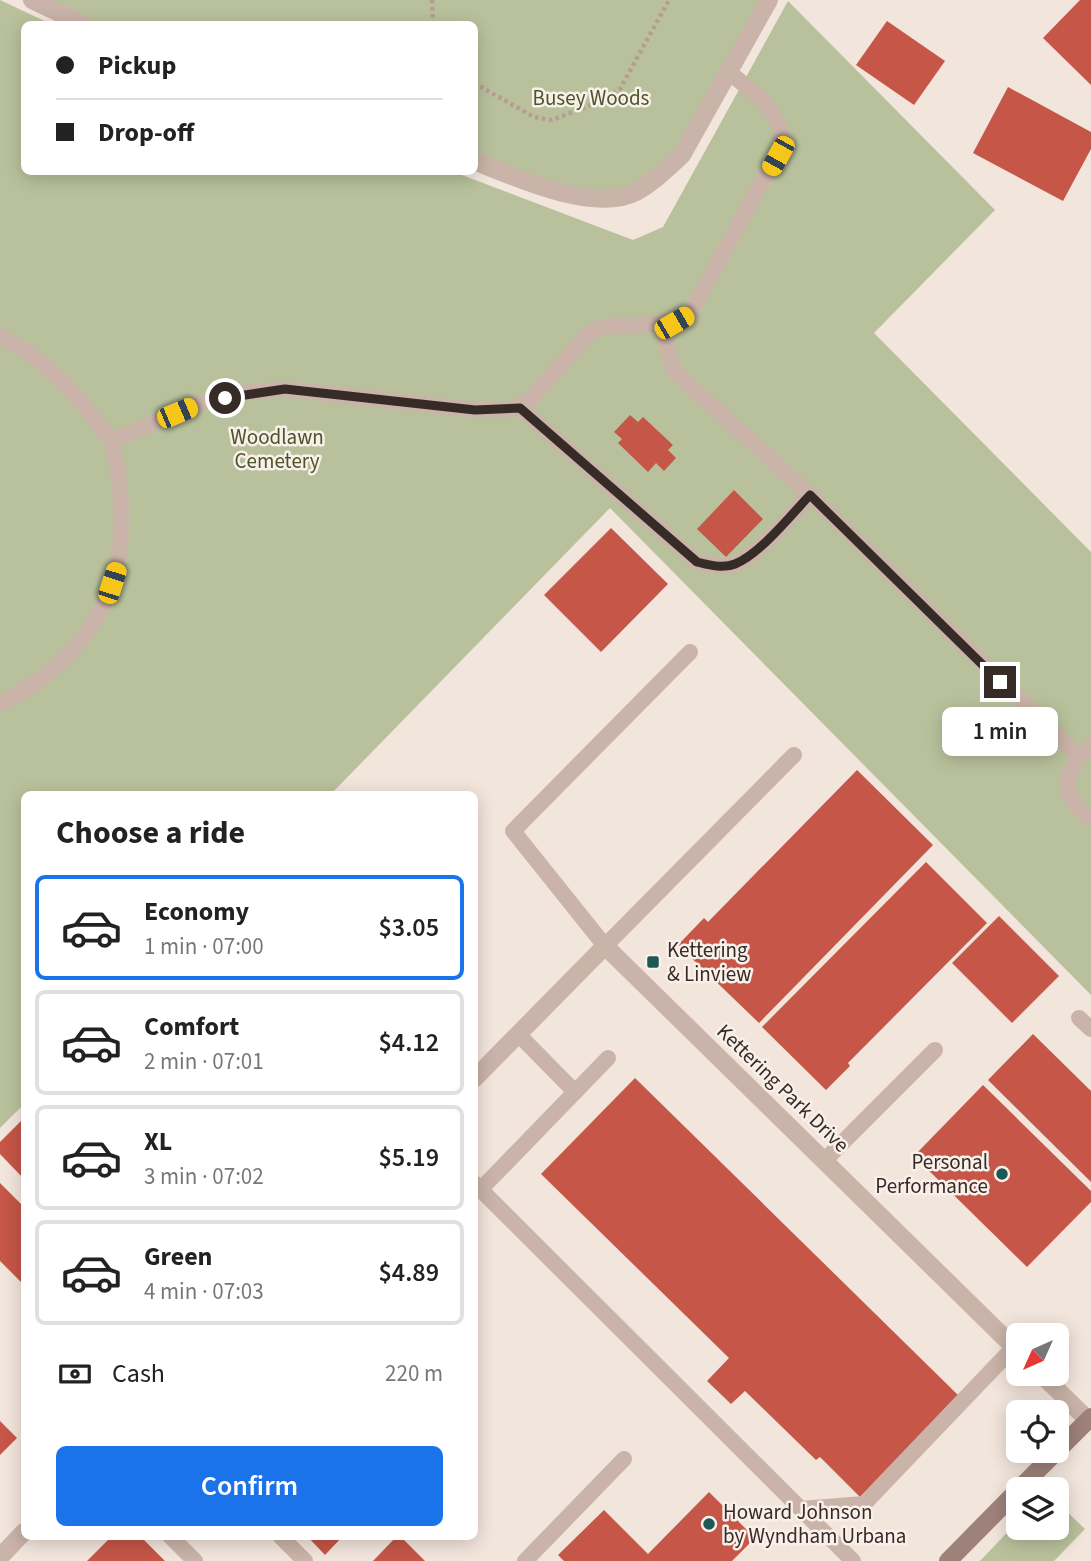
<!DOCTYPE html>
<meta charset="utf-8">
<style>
body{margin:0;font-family:"Source Sans 3",sans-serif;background:#f2f2f2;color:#222;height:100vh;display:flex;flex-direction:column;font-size:26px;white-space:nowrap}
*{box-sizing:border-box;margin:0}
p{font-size:23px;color:#767676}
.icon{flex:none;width:38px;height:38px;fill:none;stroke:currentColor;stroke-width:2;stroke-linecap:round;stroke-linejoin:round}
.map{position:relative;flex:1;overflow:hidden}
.side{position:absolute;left:21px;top:791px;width:457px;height:749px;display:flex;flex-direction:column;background:#fff;border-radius:10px;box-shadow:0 4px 18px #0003}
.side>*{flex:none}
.banner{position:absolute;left:21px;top:21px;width:457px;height:154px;border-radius:10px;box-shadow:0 4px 18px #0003;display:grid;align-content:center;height:154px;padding:0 35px;background:#fff}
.needle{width:46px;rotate:225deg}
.buttons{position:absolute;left:1006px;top:1323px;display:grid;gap:14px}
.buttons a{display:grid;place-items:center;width:63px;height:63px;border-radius:10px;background:#fff;box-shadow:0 4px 18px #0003;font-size:35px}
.end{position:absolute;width:32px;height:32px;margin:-16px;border:9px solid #372b28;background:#fff;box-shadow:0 0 0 4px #fff}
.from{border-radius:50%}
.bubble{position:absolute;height:49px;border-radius:10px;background:#fff;box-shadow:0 4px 18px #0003;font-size:23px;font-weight:600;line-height:49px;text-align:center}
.car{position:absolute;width:21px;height:42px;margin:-21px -10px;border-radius:9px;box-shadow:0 0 5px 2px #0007;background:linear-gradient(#f5c518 24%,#345 0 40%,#f5c518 0 76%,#345 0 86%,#f5c518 0)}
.banner b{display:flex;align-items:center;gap:24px;height:66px;font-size:26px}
.banner b+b{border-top:2px solid #e0e0e0}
.banner i{width:18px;height:18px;background:#222}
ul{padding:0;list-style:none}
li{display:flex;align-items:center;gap:21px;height:105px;margin:0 14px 10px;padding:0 21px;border:4px solid #e0e0e0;border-radius:10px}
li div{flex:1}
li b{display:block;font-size:26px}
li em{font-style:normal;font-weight:600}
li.active{border-color:#1a73e8}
li>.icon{width:63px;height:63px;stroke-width:1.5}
h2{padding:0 35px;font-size:32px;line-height:84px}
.pay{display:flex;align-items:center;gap:18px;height:77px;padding:0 35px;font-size:26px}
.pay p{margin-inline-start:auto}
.cta{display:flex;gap:14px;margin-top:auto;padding:14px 35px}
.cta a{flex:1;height:80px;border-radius:10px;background:#1a73e8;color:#fff;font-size:28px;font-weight:600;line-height:80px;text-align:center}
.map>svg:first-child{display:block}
.green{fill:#b9c19c}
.building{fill:#c55648}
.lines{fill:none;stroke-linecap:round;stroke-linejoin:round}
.path{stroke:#b69d92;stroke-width:4.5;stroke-dasharray:3.5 3.5;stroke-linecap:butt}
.service{stroke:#cab3a8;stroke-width:16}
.minor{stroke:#cab3a8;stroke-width:18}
.tertiary{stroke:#cab3a8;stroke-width:18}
.secondary{stroke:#9e827a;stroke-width:18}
.route{stroke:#372b28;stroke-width:9}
.poi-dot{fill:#1e5854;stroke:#f9f0e9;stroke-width:2.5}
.labels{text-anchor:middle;stroke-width:5;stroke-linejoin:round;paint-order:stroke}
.park-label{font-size:21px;fill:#4b552c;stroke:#f9f0e9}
.poi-label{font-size:21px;fill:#372b28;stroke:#f9f0e9;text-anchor:start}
.street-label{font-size:21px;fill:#372b28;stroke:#f9f0e9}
</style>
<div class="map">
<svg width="1091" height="1561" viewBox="0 0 1091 1561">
<rect width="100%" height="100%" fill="#f2e5dc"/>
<!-- green -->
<g class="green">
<polygon points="0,0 51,24 24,24 24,172 454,172 633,240 663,227 788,1 995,210 874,333 1091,552 1091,995 610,508 331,794 24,794 24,1104 0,1128"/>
<polygon points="32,0 769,0 682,155 634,193 589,197 474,161 474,24 83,24"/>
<polygon points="1057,1502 1085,1529 1054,1561 980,1561 1018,1521 1018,1528 1057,1528"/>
</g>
<!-- building -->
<g class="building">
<polygon points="1080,0 1091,0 1091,85 1043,38"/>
<polygon points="887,21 945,61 914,105 856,65"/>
<polygon points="1008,87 1091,132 1091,149 1063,201 973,153"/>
<polygon points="630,415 638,422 643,417 673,445 668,450 676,458 664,471 656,463 648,472 618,443 622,439 614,432"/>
<polygon points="734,490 763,519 726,557 697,529"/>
<polygon points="611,528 668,584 601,652 544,595"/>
<polygon points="857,770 933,845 759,1023 678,945 704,918 708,922"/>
<polygon points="926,862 987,923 848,1063 850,1066 826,1090 762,1027"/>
<polygon points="999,916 1059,976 1012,1023 952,963"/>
<polygon points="1033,1034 1091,1091 1091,1182 988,1080"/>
<polygon points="635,1078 959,1396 860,1497 820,1457 816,1460 745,1391 731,1404 707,1381 729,1358 541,1174"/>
<polygon points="983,1085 1091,1191 1091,1202 1027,1267 914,1156"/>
<polygon points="24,1118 24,1179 0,1154 0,1142"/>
<polygon points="0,1183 24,1207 24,1285 0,1261"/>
<polygon points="0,1421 17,1438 0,1455"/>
<polygon points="709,1492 755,1538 732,1561 564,1561 558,1555 604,1510 648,1554"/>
<polygon points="112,1536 140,1536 165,1561 87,1561"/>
<polygon points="307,1536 343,1536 325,1555"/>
<polygon points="397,1536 400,1536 425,1561 373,1561"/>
</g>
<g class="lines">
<!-- path -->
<g class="path">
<polyline points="432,0 433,24"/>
<polyline points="474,83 534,117 552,120 602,101 620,89 669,0"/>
</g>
<!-- service -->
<g class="service">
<polyline points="662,325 673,370 810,495 1078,756"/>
<path d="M0,336C40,357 69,384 95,420C100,426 107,434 111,441C118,459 120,485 121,504C126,597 81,663 0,704"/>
<path d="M520,408L697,562C709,565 723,569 735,564C760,554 791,515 810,495"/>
<path d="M111,441L200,403L249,392L285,389L475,410H511L530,400L588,334L602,327L674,323L690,314L783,143C779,108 755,94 730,73"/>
<polyline points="690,652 513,831 605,946 794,755"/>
<path d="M1091,746C1063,768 1058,798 1091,818"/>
<polyline points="1079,1018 1091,1029"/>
<polyline points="518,1034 575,1092"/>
<polyline points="824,1161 935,1050"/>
<polyline points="474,1183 853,1561"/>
<polyline points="481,1189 608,1058"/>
<polyline points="801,1509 864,1504 1014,1347"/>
<polyline points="170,1536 195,1561"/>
<polyline points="280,1536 305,1561"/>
<polyline points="525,1561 624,1459"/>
</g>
<!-- minor -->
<g class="minor">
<polyline points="474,1079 605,946 1018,1351"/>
<polyline points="1041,1374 1088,1420"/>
<polyline points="0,1557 24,1532"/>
</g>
<!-- tertiary -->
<g class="tertiary">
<polyline points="32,0 83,24"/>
<path d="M474,161C514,177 594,214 636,192C653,183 668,168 682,155L769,0"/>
</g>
<!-- secondary -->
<g class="secondary">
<polyline points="1019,1489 1091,1417"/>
<polyline points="948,1561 1018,1490"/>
</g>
</g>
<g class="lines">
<!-- route -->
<path class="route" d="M225,398L285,389L475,410L520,408L697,562C709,565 723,569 735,564C760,554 791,515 810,495L1000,682"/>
</g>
<!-- markers -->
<g class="poi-dot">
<rect x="646" y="955" width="14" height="14" rx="3.5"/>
<circle cx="1002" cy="1174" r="7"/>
<circle cx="709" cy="1524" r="7"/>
</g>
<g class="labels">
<!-- park labels -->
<g class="park-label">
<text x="591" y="105">Busey Woods</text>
<text x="277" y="444">Woodlawn<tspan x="277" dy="24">Cemetery</tspan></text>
</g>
<!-- poi labels -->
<g class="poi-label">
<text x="667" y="957">Kettering<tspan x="667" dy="24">&amp; Linview</tspan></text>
<text x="988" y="1169" text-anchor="end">Personal<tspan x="988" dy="24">Performance</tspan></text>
<text x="723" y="1519">Howard Johnson<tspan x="723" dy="24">by Wyndham Urbana</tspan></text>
</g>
<!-- street labels -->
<g class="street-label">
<text transform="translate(783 1088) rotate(44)" y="7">Kettering Park Drive</text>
</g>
</g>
</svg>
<div class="buttons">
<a><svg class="needle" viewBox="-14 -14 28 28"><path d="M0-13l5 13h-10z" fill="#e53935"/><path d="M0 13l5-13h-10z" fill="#767676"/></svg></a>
<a><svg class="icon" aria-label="locate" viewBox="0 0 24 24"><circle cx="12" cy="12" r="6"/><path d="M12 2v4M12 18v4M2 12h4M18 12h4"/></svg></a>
<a><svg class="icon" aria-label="layers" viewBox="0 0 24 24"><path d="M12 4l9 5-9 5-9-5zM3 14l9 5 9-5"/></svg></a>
</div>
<i class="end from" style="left:225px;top:398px"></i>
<i class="end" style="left:1000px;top:682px"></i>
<div class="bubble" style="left:942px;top:707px;width:116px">1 min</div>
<i class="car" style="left:778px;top:156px;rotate:209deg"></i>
<i class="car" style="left:674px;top:323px;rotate:60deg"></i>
<i class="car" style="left:177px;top:413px;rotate:67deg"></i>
<i class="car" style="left:112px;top:583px;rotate:18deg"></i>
<div class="banner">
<b><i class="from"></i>Pickup</b>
<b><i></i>Drop-off</b>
</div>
<section class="side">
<h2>Choose a ride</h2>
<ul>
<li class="active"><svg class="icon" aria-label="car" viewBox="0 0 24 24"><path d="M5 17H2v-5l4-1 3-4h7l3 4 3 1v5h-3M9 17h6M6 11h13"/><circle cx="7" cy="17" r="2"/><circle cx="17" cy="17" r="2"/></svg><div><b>Economy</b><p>1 min · 07:00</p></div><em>$3.05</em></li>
<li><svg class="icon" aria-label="car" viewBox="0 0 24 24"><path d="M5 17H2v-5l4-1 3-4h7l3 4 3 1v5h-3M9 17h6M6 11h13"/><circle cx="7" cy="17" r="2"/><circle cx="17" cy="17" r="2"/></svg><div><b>Comfort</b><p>2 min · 07:01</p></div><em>$4.12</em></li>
<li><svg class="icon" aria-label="car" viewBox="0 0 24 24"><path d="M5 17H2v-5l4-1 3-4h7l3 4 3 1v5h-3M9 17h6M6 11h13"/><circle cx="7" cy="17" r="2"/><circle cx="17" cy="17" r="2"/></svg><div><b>XL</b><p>3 min · 07:02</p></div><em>$5.19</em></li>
<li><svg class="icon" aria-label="car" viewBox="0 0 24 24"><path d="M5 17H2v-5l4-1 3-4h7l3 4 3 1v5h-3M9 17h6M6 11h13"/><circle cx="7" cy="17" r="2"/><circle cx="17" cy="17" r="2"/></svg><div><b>Green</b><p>4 min · 07:03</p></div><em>$4.89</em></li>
</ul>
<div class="pay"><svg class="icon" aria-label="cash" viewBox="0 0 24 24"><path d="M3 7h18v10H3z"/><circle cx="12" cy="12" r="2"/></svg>Cash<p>220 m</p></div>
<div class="cta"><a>Confirm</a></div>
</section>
</div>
